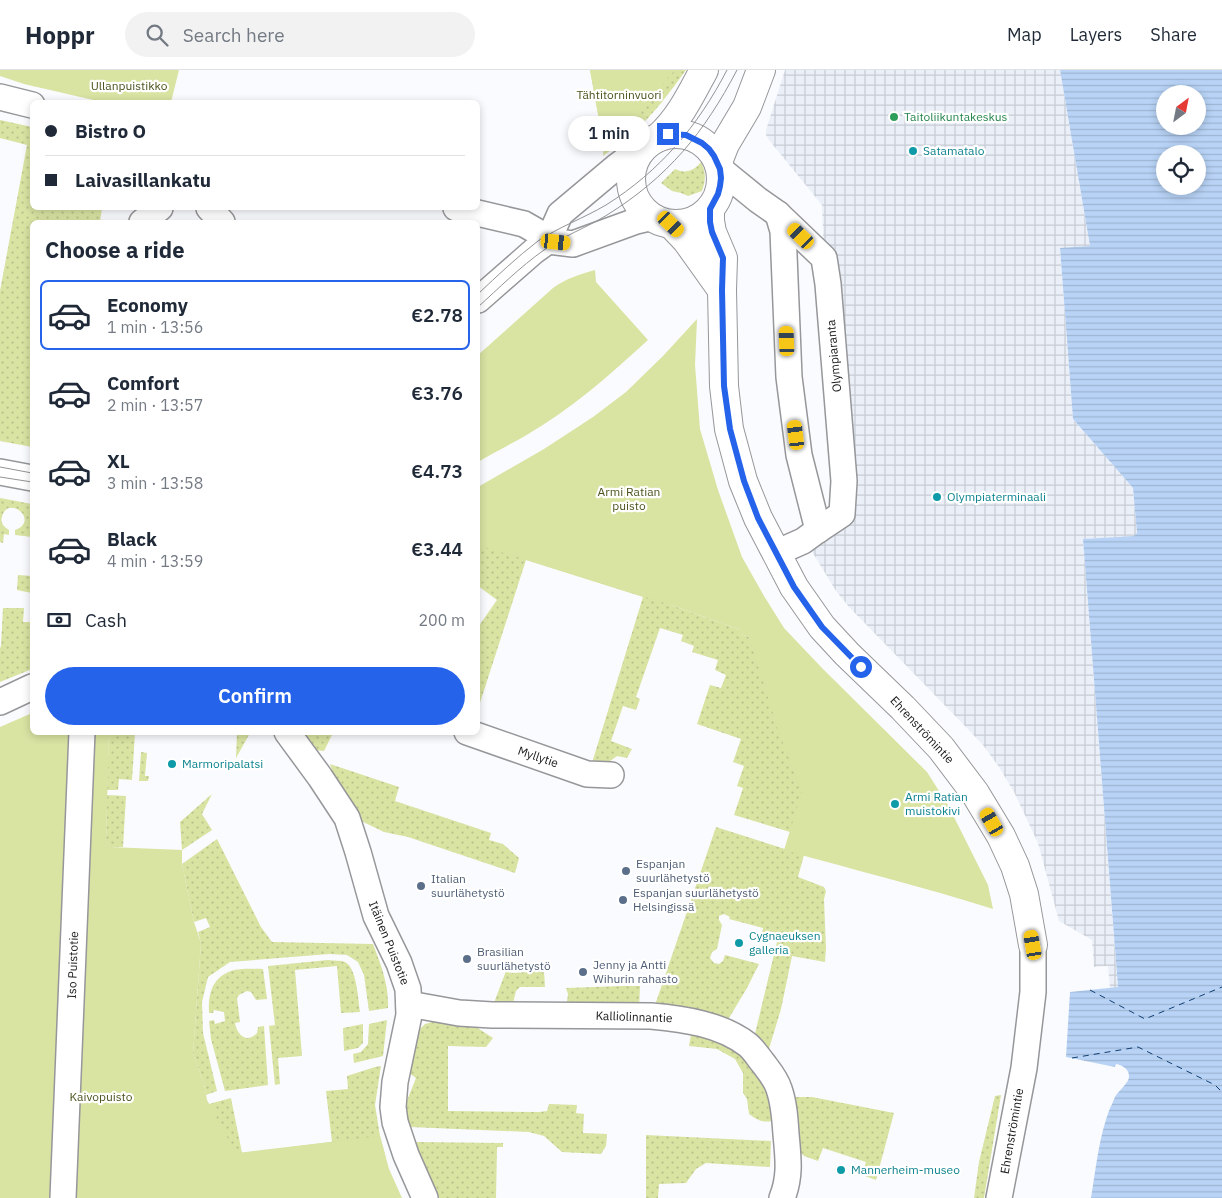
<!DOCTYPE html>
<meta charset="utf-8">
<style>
body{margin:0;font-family:"IBM Plex Sans",sans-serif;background:#f2f2f3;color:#1f2937;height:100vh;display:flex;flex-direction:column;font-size:19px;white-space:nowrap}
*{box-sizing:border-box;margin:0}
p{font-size:16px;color:#747a83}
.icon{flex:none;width:28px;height:28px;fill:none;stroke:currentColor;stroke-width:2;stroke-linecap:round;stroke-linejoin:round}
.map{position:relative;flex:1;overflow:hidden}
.drawer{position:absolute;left:30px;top:150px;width:450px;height:515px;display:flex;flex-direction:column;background:#fff;border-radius:8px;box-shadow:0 2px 8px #0003}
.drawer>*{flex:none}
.guide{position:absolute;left:30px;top:30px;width:450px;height:110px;border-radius:8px;box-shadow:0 2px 8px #0003;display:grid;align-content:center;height:110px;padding:0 15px;background:#fff}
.needle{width:32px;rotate:32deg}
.tools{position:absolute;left:1156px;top:15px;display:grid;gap:10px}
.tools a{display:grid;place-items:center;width:50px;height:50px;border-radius:50%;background:#fff;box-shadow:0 2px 8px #0003;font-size:25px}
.end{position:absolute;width:22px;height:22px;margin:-11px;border:6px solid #2563eb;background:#fff;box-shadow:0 0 0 2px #fff}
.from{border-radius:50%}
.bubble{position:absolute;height:35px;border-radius:18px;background:#fff;box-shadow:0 2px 8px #0003;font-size:16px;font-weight:600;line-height:35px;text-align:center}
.car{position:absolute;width:15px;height:30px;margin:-15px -8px;border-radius:6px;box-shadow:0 0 4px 1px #0007;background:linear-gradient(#f5c518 24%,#345 0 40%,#f5c518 0 76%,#345 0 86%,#f5c518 0)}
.guide b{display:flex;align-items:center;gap:18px;height:48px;font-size:19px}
.guide b+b{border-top:1px solid #e0e1e3}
.guide i{width:12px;height:12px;background:#1f2937}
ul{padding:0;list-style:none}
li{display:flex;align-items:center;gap:15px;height:70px;margin:0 10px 8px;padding:0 5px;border:2px solid transparent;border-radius:8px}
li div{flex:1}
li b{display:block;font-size:19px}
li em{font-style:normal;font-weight:600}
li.active{border-color:#2563eb}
li>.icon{width:45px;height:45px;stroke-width:1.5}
h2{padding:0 15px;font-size:22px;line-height:60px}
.pay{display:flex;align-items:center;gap:12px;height:55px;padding:0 15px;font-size:19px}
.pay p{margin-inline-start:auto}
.primary-button{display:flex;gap:10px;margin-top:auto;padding:10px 15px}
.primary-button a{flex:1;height:58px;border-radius:30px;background:#2563eb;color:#fff;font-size:20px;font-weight:600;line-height:58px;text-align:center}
header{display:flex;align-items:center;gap:30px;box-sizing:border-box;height:70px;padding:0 25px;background:#fff;border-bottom:1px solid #e0e1e3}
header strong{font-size:24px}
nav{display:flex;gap:28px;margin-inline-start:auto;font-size:18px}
.search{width:350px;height:45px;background:#f2f2f3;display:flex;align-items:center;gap:12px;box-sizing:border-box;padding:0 18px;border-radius:28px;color:#747a83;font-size:19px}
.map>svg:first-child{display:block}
.industrial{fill:url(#industrial-grid)}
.grass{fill:url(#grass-dots)}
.green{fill:#d9e3a2}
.water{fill:url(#water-rules);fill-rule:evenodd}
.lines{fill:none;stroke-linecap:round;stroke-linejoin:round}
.ferry{stroke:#123e71;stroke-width:1;stroke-dasharray:6 5;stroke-linecap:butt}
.minor-casing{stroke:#96979a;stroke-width:28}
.major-casing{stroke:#96979a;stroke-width:30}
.minor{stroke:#fff;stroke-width:25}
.major{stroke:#fff;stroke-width:28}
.tram{stroke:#929395;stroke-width:1}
.route{stroke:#2563eb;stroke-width:6}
.leisure-dot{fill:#2e9e5b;stroke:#fff;stroke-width:2}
.culture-dot{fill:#0f9aa8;stroke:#fff;stroke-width:2}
.service-dot{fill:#5c6f8a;stroke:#fff;stroke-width:2}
.labels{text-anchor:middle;stroke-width:4.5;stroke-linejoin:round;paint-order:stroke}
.park-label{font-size:12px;fill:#4c531e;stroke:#fff}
.leisure-label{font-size:12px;fill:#27864d;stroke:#fff;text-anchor:start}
.culture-label{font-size:12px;fill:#0d838f;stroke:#fff;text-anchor:start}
.street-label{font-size:12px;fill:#18191a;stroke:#fff}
.service-label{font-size:12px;fill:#4e5e75;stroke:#fff;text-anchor:start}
</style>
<header>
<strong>Hoppr</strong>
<div class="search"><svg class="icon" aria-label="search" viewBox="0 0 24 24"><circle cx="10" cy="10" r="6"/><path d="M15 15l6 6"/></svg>Search here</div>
<nav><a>Map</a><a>Layers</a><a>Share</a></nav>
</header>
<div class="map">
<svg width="1222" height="1128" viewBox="0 0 1222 1128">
<defs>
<pattern id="industrial-grid" width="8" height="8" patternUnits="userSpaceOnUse" patternTransform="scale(1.25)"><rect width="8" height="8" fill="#eaeff8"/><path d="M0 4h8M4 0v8" fill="none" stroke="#c8ccd4"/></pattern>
<pattern id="grass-dots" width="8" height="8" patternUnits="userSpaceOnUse" patternTransform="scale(1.25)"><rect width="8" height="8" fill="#d9e3a2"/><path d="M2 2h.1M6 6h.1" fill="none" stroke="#bac28b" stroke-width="1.8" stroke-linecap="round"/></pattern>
<pattern id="water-rules" width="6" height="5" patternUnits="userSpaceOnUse" patternTransform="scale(1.25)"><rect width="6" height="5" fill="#b8d3f6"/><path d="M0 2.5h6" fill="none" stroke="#9db5d2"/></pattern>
</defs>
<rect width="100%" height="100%" fill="#fafbfe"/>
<!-- industrial -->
<polygon class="industrial" points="785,0 1060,0 1090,176 1060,179 1073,349 1133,418 1137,463 1135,466 1083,469 1118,918 1110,918 1108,896 1094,897 1092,870 1059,851 1038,773 1014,722 999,697 983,675 964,655 850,538 836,521 805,470 842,444 824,188 822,135 769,70 766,65 766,60"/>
<!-- grass -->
<g class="grass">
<path d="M590,0H686C670,22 654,44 634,62C624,71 613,78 603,86L604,77Z"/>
<polygon points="0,50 32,57 32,138 102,138 100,152 32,152 32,377 0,371 0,221 27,75 0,68"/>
<path d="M701,92C706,102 706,110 702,121L688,126L681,123L672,121L661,113L675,99C685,104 694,101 701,92Z"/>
<path d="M0,428L32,434V467L15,465V460C41,450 7,424 2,447C0,453 4,457 9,460V465L4,464L3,473L0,472Z"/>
<polygon points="522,469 671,535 741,560 741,564 749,567 800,674 807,769 790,762 734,745 743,718 737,716 744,696 733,692 741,669 697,654 710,615 721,618 726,605 715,600 718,590 692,582 694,576 681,571 683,565 660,558 636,627 640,629 636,640 623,636 611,671 632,679 627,688 617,686 606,694 591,696 643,527 526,490 478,639 478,557 497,530 478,516 478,475"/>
<polygon points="18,505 32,506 32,523 17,520"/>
<polygon points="3,538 24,538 23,552 32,552 32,599 0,612 0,578 1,576"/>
<polygon points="109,663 135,663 132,710 119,709 118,720 107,720"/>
<polygon points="237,663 250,663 236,688"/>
<polygon points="299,663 333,663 324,681 314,680"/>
<polygon points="141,682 147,683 145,706 149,706 148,711 139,711"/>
<polygon points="330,694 399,717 395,731 491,763 489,770 503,774 519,788 515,803 408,767 384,762 357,749 334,706"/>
<polygon points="212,724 202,744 212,760 182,780 180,752"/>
<polygon points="107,725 126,726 123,777 109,777 106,772"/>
<polygon points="716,757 804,785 798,807 824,817 826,821 824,829 826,878 825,892 792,886 781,939 768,982 754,968 777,872 761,868 763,858 729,849 730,847 724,844 719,846 719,850 722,855 717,879 712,882 710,888 714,893 719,894 723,891 725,885 759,894 747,918 729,948 687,938 654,938"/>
<path d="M217,769L261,857L272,872L373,874C381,895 389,915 388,938L369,941L364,905L358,892L347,885L329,884L230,892L208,907L202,932L203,963L217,1021L206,1025L204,1014L193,984L201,873L198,862L210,857L206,848L194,852L182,794Z"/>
<path d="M328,890C334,891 340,890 345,892C357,898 358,929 360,942L341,943L337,896L295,900L302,986L278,988L280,1014L275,1015L269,956L275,955L268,896Z"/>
<path d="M263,899L267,929L256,930L251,922L247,921L239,925L237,928L240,952L235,953C237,965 247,974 257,963L258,957L264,956L268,1015L225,1021L211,969L209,951L214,950L215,954L225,951L224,942L214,940L213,943H209C208,924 212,908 231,901C240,898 254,899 263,899Z"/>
<polygon points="506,901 512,903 544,901 545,917 520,917 516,921 513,933 492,938"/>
<polygon points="623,916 640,916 639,939 566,939 568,924 566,918"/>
<polygon points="387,950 383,986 354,993 353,984 361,982 368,974 369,954"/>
<polygon points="436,951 473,955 493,968 486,977 448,976 448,1041 539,1042 547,1041 549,1034 577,1035 576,1043 584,1044 583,1063 607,1064 606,1076 601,1084 562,1082 544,1066 529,1062 410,1057 404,1038 416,1008 409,1003 418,961 425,954"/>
<polygon points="363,954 363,973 358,978 344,981 343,958"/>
<path d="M692,959L733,975L768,1014L774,1050C766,1054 756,1050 749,1044L747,1029L743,1023V1003L735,989L717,979L689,976Z"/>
<polygon points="381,996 375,1035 380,1066 386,1088 239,1105 207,1030 209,1034 231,1028 242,1083 332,1072 326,1021 348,1019 347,1006 375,997"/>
<polygon points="1001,1025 984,1128 974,1128 979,1092 995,1026"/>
<polygon points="791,1027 812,1027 894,1043 876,1110 862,1105 866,1092 823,1078 818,1091 804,1086 800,1082"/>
<polygon points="646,1065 771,1071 770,1097 706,1093 696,1099 686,1113 659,1114 658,1128 646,1128"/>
<polygon points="414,1072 503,1073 503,1077 497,1077 496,1128 437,1128"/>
</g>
<!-- green -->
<g class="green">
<polygon points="0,0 179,0 171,32 102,32 24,14 0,6"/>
<polygon points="590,0 675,0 638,42 604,77"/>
<path d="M595,200L596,212L648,270C610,305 570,340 525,366C509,375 493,383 478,392V285L553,218C567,208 578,205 595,200Z"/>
<path d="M697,249L695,295L700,359L718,420L742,487L764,526L784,558L822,598L927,702L948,735L988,815L993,839C924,817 854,800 784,780L802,722L779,663L749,567L741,564V560L674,536L478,475V417L544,379L593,347L626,322L663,286Z"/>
<polygon points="32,643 32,662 109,663 106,772 110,777 182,780 182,794 194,852 201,873 193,984 204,1014 207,1030 233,1078 238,1083 380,1066 389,1099 402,1128 0,1128 0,657"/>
</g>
<!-- water -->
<path class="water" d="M1060,0H1222V1128H1091C1096,1098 1099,1066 1110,1038C1112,1035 1113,1031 1115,1027C1118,1021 1130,1012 1129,1006C1129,999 1122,995 1116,994L1115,997L1066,987L1070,922L1118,917L1083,469L1134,466L1137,463L1133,418L1073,349L1060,178L1090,176ZM1165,24H1198V56H1165ZM1165,84H1198V116H1165Z"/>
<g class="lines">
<!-- ferry -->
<g class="ferry">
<polyline points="1090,920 1145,949 1222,917"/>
<polyline points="1072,988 1138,977 1215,1015 1222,1022"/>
</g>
<defs>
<g id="minor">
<polyline points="0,27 32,35"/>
<polyline points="720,99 758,130 778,144 824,188 828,214 844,411 842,444 818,460 803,471 776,483"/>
<polyline points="209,138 222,152"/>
<polyline points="456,138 524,154 538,162 548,171"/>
<polyline points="778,144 783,161 789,307 799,385 818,460"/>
<polyline points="142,152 160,138"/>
<polyline points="548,171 573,174 636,151 653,147"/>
<polyline points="478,230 534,181 548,171 560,144 616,97 644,76"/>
<polyline points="0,402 32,408"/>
<polyline points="0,632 32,617"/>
<polyline points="287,662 320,707 347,748 358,782 376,846 399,893 408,919 409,945 395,1012 393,1037 395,1052 406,1085 425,1128"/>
<polyline points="467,662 587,704 611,705"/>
<path d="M409,934L459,943L492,945L651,946C684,949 721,954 748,975C754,980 758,987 763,993C769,1001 776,1009 779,1019C784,1033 785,1049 786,1064C788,1087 791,1106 782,1128"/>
<polyline points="63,1128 82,662"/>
<polyline points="999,1128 1024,998 1033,922 1033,875"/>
</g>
<g id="major">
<circle cx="676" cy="109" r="45"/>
<path d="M659,67C680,48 691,24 704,0"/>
<polyline points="718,92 725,74 747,37 761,0"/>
<polyline points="710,139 710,151 712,162 723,188 722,220 724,316 729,359 743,411 758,448 794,517 822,557 847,584 903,638 941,678 975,723 1001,766 1015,796 1024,824 1033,875"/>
<polyline points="671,154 687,171 722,220"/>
</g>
</defs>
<!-- minor casing -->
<use href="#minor" class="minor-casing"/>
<!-- major casing -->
<use href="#major" class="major-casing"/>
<!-- minor -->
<use href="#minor" class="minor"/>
<!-- major -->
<use href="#major" class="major"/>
<!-- tram -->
<g class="tram">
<path d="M478,224C497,206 517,187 538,171C559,157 584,148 606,135C660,101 698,56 727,0"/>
<path d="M478,237C499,218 520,197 544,180C563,166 586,158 607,145C668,107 704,63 737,0"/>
<polyline points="0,397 32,403"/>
<polyline points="0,407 32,412"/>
</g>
</g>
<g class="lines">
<!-- route -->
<polyline class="route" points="668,64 686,65 702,73 709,79 714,86 720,99 721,108 720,116 718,124 710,139 710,152 712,162 723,188 722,220 724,316 730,359 744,411 758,448 794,517 822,557 861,597"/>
</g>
<!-- markers -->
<circle class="leisure-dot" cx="894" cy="47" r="5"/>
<g class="culture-dot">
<circle cx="913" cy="81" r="5"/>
<circle cx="937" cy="427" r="5"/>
<circle cx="172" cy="694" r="5"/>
<circle cx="895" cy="734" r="5"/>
<circle cx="739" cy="873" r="5"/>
<circle cx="841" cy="1100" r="5"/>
</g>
<g class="service-dot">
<circle cx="626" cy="801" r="5"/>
<circle cx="421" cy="816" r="5"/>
<circle cx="623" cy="830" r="5"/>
<circle cx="467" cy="889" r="5"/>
<circle cx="583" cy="902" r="5"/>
</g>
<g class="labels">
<!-- park labels -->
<g class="park-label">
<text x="129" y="20">Ullanpuistikko</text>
<text x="619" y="29">Tähtitorninvuori</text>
<text x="629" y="426">Armi Ratian<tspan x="629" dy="14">puisto</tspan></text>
<text x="101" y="1031">Kaivopuisto</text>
</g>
<!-- leisure labels -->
<g class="leisure-label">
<text x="904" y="51">Taitoliikuntakeskus</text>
</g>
<!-- culture labels -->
<g class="culture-label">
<text x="923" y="85">Satamatalo</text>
<text x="947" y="431">Olympiaterminaali</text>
<text x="182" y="698">Marmoripalatsi</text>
<text x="905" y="731">Armi Ratian<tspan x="905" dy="14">muistokivi</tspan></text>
<text x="749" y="870">Cygnaeuksen<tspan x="749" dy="14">galleria</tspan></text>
<text x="851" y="1104">Mannerheim-museo</text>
</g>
<!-- street labels -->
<g class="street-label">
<text transform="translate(834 286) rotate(-95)" y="4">Olympiaranta</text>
<text transform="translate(922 660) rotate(47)" y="4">Ehrenströmintie</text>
<text transform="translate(538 687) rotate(19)" y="4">Myllytie</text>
<text transform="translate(389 873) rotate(68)" y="4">Itäinen Puistotie</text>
<text transform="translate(73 895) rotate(-88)" y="4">Iso Puistotie</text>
<text transform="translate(634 947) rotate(2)" y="4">Kalliolinnantie</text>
<text transform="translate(1012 1061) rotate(-80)" y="4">Ehrenströmintie</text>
</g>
<!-- service labels -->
<g class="service-label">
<text x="636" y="798">Espanjan<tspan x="636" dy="14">suurlähetystö</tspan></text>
<text x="431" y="813">Italian<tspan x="431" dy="14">suurlähetystö</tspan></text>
<text x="633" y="827">Espanjan suurlähetystö<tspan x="633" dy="14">Helsingissä</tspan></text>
<text x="477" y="886">Brasilian<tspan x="477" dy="14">suurlähetystö</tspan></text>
<text x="593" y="899">Jenny ja Antti<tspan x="593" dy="14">Wihurin rahasto</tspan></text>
</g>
</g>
</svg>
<div class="tools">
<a><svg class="needle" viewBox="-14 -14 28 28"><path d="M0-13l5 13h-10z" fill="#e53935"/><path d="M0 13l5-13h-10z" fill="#747a83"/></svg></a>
<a><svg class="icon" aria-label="locate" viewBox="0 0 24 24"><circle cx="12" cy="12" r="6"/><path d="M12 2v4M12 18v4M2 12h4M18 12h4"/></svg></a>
</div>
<i class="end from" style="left:861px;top:597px"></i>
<i class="end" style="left:668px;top:64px"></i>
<div class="bubble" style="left:568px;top:46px;width:82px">1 min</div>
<i class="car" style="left:671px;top:154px;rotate:134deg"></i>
<i class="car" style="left:801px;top:166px;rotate:314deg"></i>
<i class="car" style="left:556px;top:172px;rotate:96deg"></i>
<i class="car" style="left:787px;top:271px;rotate:358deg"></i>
<i class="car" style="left:796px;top:365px;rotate:353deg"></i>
<i class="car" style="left:992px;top:752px;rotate:330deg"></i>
<i class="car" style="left:1033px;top:875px;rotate:350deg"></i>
<div class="guide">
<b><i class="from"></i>Bistro O</b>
<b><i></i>Laivasillankatu</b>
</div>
<section class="drawer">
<h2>Choose a ride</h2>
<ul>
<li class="active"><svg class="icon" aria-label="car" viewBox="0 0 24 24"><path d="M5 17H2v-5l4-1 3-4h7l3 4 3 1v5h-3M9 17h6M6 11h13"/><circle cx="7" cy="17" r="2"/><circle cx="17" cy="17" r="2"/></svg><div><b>Economy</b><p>1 min · 13:56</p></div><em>€2.78</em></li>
<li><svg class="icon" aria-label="car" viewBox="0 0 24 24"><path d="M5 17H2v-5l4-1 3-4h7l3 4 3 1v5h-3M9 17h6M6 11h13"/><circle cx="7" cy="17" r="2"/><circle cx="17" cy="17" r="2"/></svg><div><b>Comfort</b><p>2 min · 13:57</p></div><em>€3.76</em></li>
<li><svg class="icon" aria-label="car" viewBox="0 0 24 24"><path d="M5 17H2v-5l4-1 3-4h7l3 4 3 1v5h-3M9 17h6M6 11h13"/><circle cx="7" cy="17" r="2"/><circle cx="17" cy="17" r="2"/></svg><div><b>XL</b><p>3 min · 13:58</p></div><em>€4.73</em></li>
<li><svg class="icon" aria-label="car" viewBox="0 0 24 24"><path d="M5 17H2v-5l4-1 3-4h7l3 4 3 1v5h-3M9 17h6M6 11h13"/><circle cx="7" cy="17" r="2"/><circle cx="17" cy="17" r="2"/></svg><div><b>Black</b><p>4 min · 13:59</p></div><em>€3.44</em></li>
</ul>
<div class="pay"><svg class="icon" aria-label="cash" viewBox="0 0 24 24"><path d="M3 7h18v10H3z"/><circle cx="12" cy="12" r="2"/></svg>Cash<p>200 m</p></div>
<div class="primary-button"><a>Confirm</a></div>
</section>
</div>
